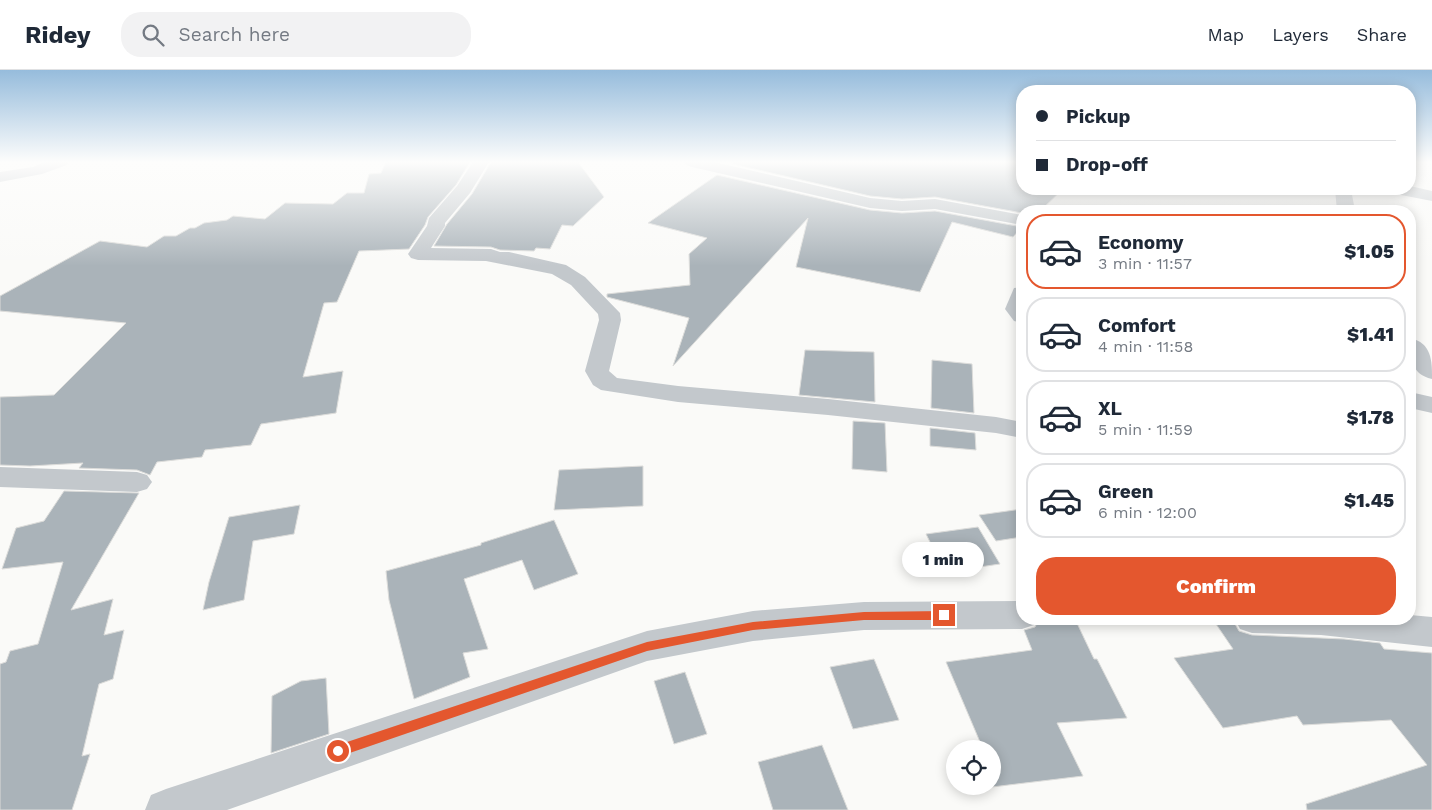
<!DOCTYPE html>
<meta charset="utf-8">
<style>
body{margin:0;font-family:"Work Sans",sans-serif;background:#f2f2f3;color:#1f2937;height:100vh;display:flex;flex-direction:column;font-size:19px;white-space:nowrap}
*{box-sizing:border-box;margin:0}
p{font-size:16px;color:#747a83}
.icon{flex:none;width:28px;height:28px;fill:none;stroke:currentColor;stroke-width:2;stroke-linecap:round;stroke-linejoin:round}
.map{position:relative;flex:1;overflow:hidden}
.sheet{position:absolute;left:1016px;top:135px;width:400px;height:420px;display:flex;flex-direction:column;background:#fff;border-radius:20px;box-shadow:0 2px 12px #0003}
.sheet>*{flex:none}
.guide{position:absolute;left:1016px;top:15px;width:400px;height:110px;border-radius:20px;box-shadow:0 2px 12px #0003;display:grid;align-content:center;height:110px;padding:0 20px;background:#fff}
.fabs{position:absolute;left:946px;top:670px;display:grid;gap:10px}
.fabs a{display:grid;place-items:center;width:55px;height:55px;border-radius:50%;background:#fff;box-shadow:0 2px 12px #0003;font-size:25px}
.end{position:absolute;width:22px;height:22px;margin:-11px;border:6px solid #e4572e;background:#fff;box-shadow:0 0 0 2px #fff}
.from{border-radius:50%}
.bubble{position:absolute;height:35px;border-radius:18px;background:#fff;box-shadow:0 2px 12px #0003;font-size:16px;font-weight:800;line-height:35px;text-align:center}
.guide b{display:flex;align-items:center;gap:18px;height:48px;font-size:19px}
.guide b+b{border-top:1px solid #e0e1e3}
.guide i{width:12px;height:12px;background:#1f2937}
ul{padding:9px 0 0;list-style:none}
li{display:flex;align-items:center;gap:15px;height:75px;margin:0 10px 8px;padding:0 10px;border:2px solid #e0e1e3;border-radius:20px}
li div{flex:1}
li b{display:block;font-size:19px}
li em{font-style:normal;font-weight:800}
li.on{border-color:#e4572e}
li>.icon{width:45px;height:45px;stroke-width:1.5}
.button{display:flex;gap:10px;margin-top:auto;padding:10px 20px}
.button a{flex:1;height:58px;border-radius:20px;background:#e4572e;color:#fff;font-size:20px;font-weight:800;line-height:58px;text-align:center}
header{display:flex;align-items:center;gap:30px;box-sizing:border-box;height:70px;padding:0 25px;background:#fff;border-bottom:1px solid #e0e1e3}
header strong{font-size:24px}
nav{display:flex;gap:28px;margin-inline-start:auto;font-size:18px}
.search{width:350px;height:45px;background:#f2f2f3;display:flex;align-items:center;gap:12px;box-sizing:border-box;padding:0 18px;border-radius:20px;color:#747a83;font-size:19px}
.map>svg:first-child{display:block}
.building{fill:#aab3b9;stroke:#dcdcda}
.lines{fill:none;stroke-linecap:round;stroke-linejoin:round}
.street{fill:#c3c8cc;fill-rule:evenodd}
.route{fill:#e4572e}
</style>
<header>
<strong>Ridey</strong>
<div class="search"><svg class="icon" aria-label="search" viewBox="0 0 24 24"><circle cx="10" cy="10" r="6"/><path d="M15 15l6 6"/></svg>Search here</div>
<nav><a>Map</a><a>Layers</a><a>Share</a></nav>
</header>
<div class="map">
<svg width="1432" height="740" viewBox="0 0 1432 740">
<rect width="100%" height="100%" fill="#fafaf8"/>
<!-- building -->
<g class="building">
<polygon points="386,92 470,92 456,115 428,147 425,155 409,179 359,181 337,232 324,233 303,307 343,301 336,343 261,354 251,375 205,380 202,387 157,392 150,405 137,400 79,398 83,393 30,396 0,395 0,327 54,325 126,253 0,241 0,226 100,171 147,177 164,166 176,166 190,158 195,158 204,153 227,150 233,146 265,149 285,133 333,134 347,123 364,123 369,104 381,103"/>
<polygon points="491,92 578,92 604,127 573,156 562,155 550,179 536,178 534,181 500,180 491,177 434,176 447,154 472,124"/>
<polygon points="735,92 1022,92 1022,119 1063,119 1040,141 1022,141 1022,143 935,127 902,129 870,126 733,94"/>
<polygon points="717,105 870,140 902,143 935,141 1022,157 1013,167 952,152 920,222 796,197 808,148 673,296 689,248 607,227 607,224 690,215 689,184 707,168 648,153"/>
<polygon points="805,280 874,282 875,332 799,325"/>
<polygon points="932,290 972,294 974,343 931,338"/>
<polygon points="853,351 885,353 887,402 852,399"/>
<polygon points="930,358 975,363 976,380 930,376"/>
<polygon points="643,396 643,436 554,440 559,400"/>
<polygon points="64,421 139,423 71,540 113,529 104,565 124,560 113,609 99,614 82,686 90,684 72,740 0,740 0,594 6,592 10,581 38,574 63,492 2,499 16,458 44,451"/>
<polygon points="300,435 294,464 253,471 244,530 203,540 209,512 229,447"/>
<polygon points="1022,439 1022,467 996,471 979,445"/>
<polygon points="554,450 578,504 534,520 522,490 464,509 488,579 463,583 470,607 414,629 389,530 386,501 481,475 481,473"/>
<polygon points="978,457 1000,494 945,502 926,464"/>
<polygon points="1039,549 1075,549 1094,589 1097,589 1127,648 1057,653 1083,706 992,717 992,679 983,679 946,592 1032,580 1024,560 1035,557"/>
<polygon points="1216,554 1235,554 1239,561 1252,565 1344,569 1380,573 1384,579 1432,583 1432,740 1307,740 1306,734 1427,695 1391,650 1303,655 1297,646 1223,658 1174,588 1233,579"/>
<polygon points="874,589 899,650 853,659 830,597"/>
<polygon points="685,602 707,664 674,674 654,611"/>
<polygon points="326,608 329,664 271,683 272,626 301,611"/>
<polygon points="822,675 848,740 773,740 758,692"/>
</g>
<g class="lines">
<!-- street -->
<g class="street">
<polygon points="44,92 69,92 67,95 42,104 0,112 0,102 33,97"/>
<polygon points="473,92 489,92 470,123 445,153 445,156 431,178 491,179 500,182 509,182 566,195 585,207 620,243 621,250 609,301 617,308 678,316 828,329 996,347 1022,352 1022,368 996,363 828,345 678,332 601,320 593,315 585,301 599,250 598,244 571,215 552,204 486,191 418,190 411,188 408,184 427,156 429,148 457,116"/>
<polygon points="684,92 715,92 870,128 902,131 935,129 1022,145 1022,155 935,139 902,141 870,138 692,97 686,95"/>
<polygon points="1410,116 1432,121 1432,131 1391,123 1388,119 1410,119"/>
<polygon points="1335,119 1351,119 1355,141 1337,141"/>
<polygon points="1022,217 1022,253 1014,251 1005,239 1014,218"/>
<path d="M1410,268C1432,273 1432,291 1432,309C1410,304 1410,287 1410,268Z"/>
<polygon points="1410,322 1432,327 1432,343 1410,338"/>
<polygon points="0,397 137,402 147,405 152,412 147,419 137,422 0,417"/>
<polygon points="1022,531 1022,549 1037,549 1034,555 1022,559 864,560 753,571 647,591 227,740 145,740 151,725 166,719 647,561 753,541 864,532"/>
<polygon points="1410,545 1432,547 1432,577 1321,565 1252,563 1240,559 1235,549 1410,549"/>
</g>
</g>
<!-- sky -->
<linearGradient id="sky" x2="0" y2="1"><stop stop-color="#96bcdc"/><stop offset="0.47" stop-color="#fdfdfc"/><stop offset="1" stop-color="#fdfdfc" stop-opacity="0"/></linearGradient>
<rect width="1432" height="196" fill="url(#sky)"/>
<!-- route -->
<polygon class="route" points="944,541 949,545 944,550 864,550 753,560 647,581 338,687 334,685 332,681 334,677 338,675 647,572 753,552 864,542"/>
</svg>
<div class="fabs">
<a><svg class="icon" aria-label="locate" viewBox="0 0 24 24"><circle cx="12" cy="12" r="6"/><path d="M12 2v4M12 18v4M2 12h4M18 12h4"/></svg></a>
</div>
<i class="end from" style="left:338px;top:681px"></i>
<i class="end" style="left:944px;top:545px"></i>
<div class="bubble" style="left:902px;top:472px;width:82px">1 min</div>
<div class="guide">
<b><i class="from"></i>Pickup</b>
<b><i></i>Drop-off</b>
</div>
<section class="sheet">
<ul>
<li class="on"><svg class="icon" aria-label="car" viewBox="0 0 24 24"><path d="M5 17H2v-5l4-1 3-4h7l3 4 3 1v5h-3M9 17h6M6 11h13"/><circle cx="7" cy="17" r="2"/><circle cx="17" cy="17" r="2"/></svg><div><b>Economy</b><p>3 min · 11:57</p></div><em>$1.05</em></li>
<li><svg class="icon" aria-label="car" viewBox="0 0 24 24"><path d="M5 17H2v-5l4-1 3-4h7l3 4 3 1v5h-3M9 17h6M6 11h13"/><circle cx="7" cy="17" r="2"/><circle cx="17" cy="17" r="2"/></svg><div><b>Comfort</b><p>4 min · 11:58</p></div><em>$1.41</em></li>
<li><svg class="icon" aria-label="car" viewBox="0 0 24 24"><path d="M5 17H2v-5l4-1 3-4h7l3 4 3 1v5h-3M9 17h6M6 11h13"/><circle cx="7" cy="17" r="2"/><circle cx="17" cy="17" r="2"/></svg><div><b>XL</b><p>5 min · 11:59</p></div><em>$1.78</em></li>
<li><svg class="icon" aria-label="car" viewBox="0 0 24 24"><path d="M5 17H2v-5l4-1 3-4h7l3 4 3 1v5h-3M9 17h6M6 11h13"/><circle cx="7" cy="17" r="2"/><circle cx="17" cy="17" r="2"/></svg><div><b>Green</b><p>6 min · 12:00</p></div><em>$1.45</em></li>
</ul>
<div class="button"><a>Confirm</a></div>
</section>
</div>
